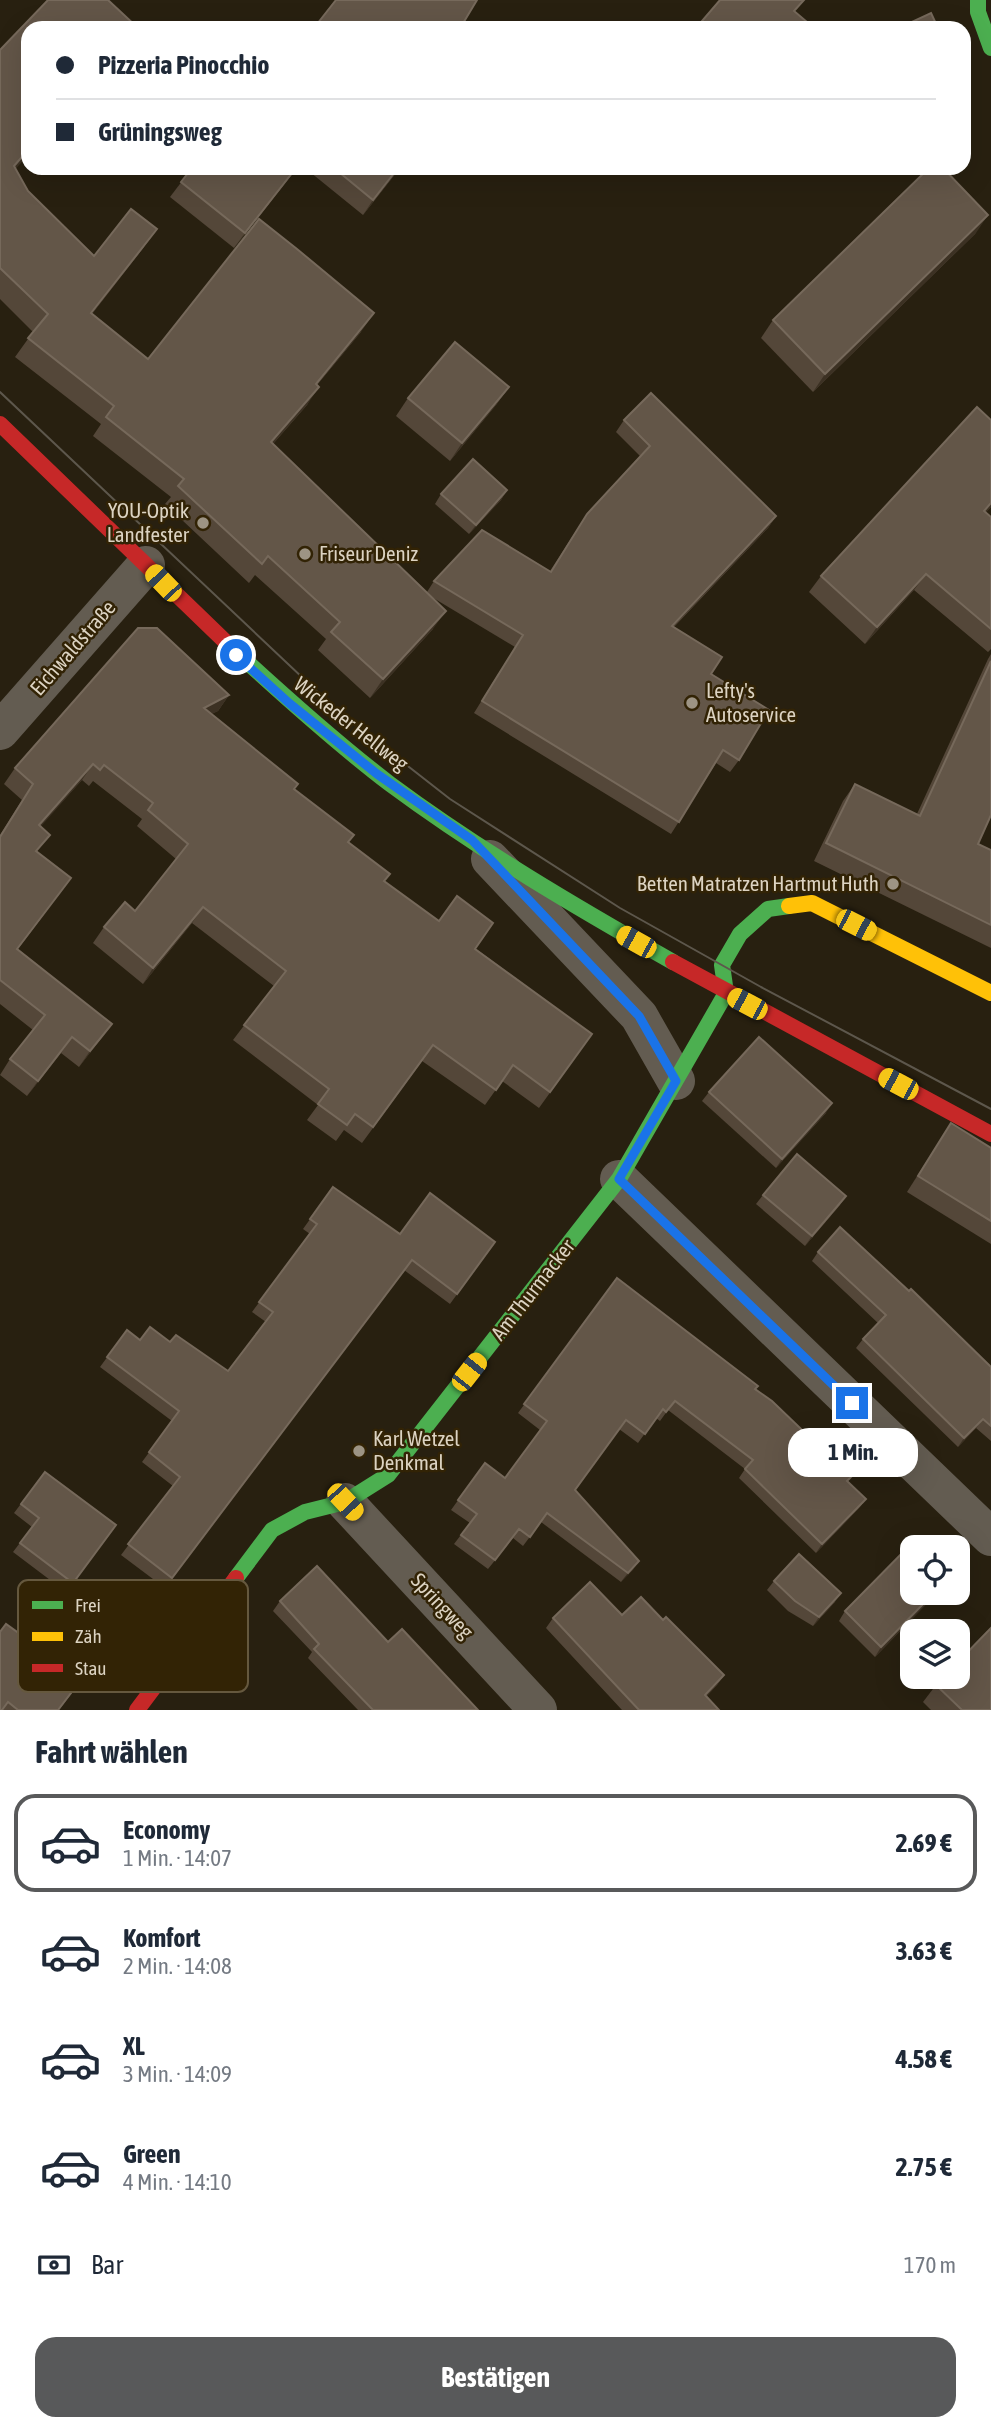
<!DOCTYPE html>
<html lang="de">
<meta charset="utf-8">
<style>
body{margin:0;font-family:"Asap Condensed",sans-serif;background:#f6f6f7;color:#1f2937;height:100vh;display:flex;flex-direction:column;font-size:26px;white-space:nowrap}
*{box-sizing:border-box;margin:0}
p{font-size:23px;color:#747a83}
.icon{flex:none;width:38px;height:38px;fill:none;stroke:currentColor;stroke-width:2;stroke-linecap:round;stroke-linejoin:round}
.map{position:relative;height:1710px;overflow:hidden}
.details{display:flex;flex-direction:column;background:#fff;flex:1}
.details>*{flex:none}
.hud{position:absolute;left:21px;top:21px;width:950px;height:154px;border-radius:21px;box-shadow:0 7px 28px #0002;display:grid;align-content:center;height:154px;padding:0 35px;background:#fff}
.tools{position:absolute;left:900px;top:1535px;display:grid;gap:14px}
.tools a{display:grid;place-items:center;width:70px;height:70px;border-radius:14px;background:#fff;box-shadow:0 7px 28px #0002;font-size:35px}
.end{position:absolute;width:32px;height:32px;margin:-16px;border:9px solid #1a73e8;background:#fff;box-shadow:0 0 0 4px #fff}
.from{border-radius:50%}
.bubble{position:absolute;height:49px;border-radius:21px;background:#fff;box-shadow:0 7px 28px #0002;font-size:23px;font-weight:700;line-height:49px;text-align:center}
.car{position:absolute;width:21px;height:42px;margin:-21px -10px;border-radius:9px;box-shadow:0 0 5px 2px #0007;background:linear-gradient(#f5c518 24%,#345 0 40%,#f5c518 0 76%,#345 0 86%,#f5c518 0)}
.hud b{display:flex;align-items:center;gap:24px;height:66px;font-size:26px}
.hud b+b{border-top:2px solid #e0e1e3}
.hud i{width:18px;height:18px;background:#1f2937}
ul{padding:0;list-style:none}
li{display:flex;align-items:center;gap:21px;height:98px;margin:0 14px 10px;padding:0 21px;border:4px solid transparent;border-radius:21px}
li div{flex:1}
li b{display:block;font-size:26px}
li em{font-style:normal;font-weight:700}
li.selected{border-color:#58595a}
li>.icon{width:63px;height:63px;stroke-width:1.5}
h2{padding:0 35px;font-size:32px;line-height:84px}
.pay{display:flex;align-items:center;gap:18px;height:77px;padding:0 35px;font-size:26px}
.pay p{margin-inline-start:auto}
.primary-button{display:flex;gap:14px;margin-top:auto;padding:14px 35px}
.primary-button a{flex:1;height:80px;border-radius:21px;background:#58595a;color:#fff;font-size:28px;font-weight:700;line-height:80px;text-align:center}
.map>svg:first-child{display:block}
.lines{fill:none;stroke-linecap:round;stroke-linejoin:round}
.street{stroke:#635c51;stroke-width:38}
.fast{stroke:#4caf50;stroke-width:16}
.slow{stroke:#ffc107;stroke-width:16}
.jam{stroke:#c62828;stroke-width:16}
.tram{stroke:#5d574c;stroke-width:2}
.wall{fill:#544739}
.shaded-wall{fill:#3c3123}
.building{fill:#635648;stroke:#76695b;stroke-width:2}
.route{stroke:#1a73e8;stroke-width:9}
.poi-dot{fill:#9d9484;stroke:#322305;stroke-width:2.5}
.labels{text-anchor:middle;stroke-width:5;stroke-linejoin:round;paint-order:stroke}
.poi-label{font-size:21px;fill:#dcd3c2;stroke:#322305;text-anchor:start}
.street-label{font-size:21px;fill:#dcd3c2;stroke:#322305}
.key{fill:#322305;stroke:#65583e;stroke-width:2}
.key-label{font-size:19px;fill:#dcd3c2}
</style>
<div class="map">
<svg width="991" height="1710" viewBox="0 0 991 1710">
<rect width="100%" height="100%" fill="#282010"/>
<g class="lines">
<!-- street -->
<g class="street">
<polyline points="0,731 146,565"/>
<polyline points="490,859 639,1016 676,1081"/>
<polyline points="619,1179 991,1537"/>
<polyline points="345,1502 538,1710"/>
</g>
<!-- fast -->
<g class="fast">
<polyline points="978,0 978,12 991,48"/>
<path d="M233,649C284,696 335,742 390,784C479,850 576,907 673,962"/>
<polyline points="236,1578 272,1530 305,1512 345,1502 388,1475 619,1179 726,993 722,965 740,934 768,909 789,906"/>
</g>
<!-- slow -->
<polyline class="slow" points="789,906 812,903 991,993"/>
<!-- jam -->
<g class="jam">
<polyline points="0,424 233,649"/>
<polyline points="673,962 991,1134"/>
<polyline points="137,1710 236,1578"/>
</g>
<!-- tram -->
<polyline class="tram" points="0,392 340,713 450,799 620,908 761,987 991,1109"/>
</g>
<!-- wall -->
<g class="wall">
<polygon points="0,50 28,155 15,169 28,191 94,256 144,247 92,314 148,359 361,332 317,385 307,405 273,444 427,592 434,581 550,571 587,514 640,456 616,432 624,420 776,516 768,528 674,627 711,674 739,760 730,772 716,763 671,834 474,713 515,647 430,596 433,629 370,698 318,650 326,639 255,575 249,583 165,504 171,497 93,436 101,424 15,357 33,332 0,299"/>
<polygon points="192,168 297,168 234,248 170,197"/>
<polygon points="305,168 400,168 363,215"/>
<polygon points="976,233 813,392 761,338 773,320"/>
<polygon points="509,387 496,405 450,461 396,416 408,398"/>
<polygon points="991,420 991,507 986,512 991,517 991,649 988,652 914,590 865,644 809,592 821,576"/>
<polygon points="507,490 501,500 469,534 435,504 441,494"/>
<polygon points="991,654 991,815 978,844 991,850 991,948 814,861 843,801 855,784 917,814 988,659"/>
<polygon points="229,695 218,711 211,714 294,790 348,843 385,882 592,1034 539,1108 502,1081 485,1105 422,1061 362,1143 344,1130 336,1141 307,1120 318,1105 233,1040 274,986 192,923 143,984 93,943 104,927 135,911 176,859 137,826 142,819 93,781 89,786 82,780 40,826 37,853 71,878 18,949 112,1024 79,1067 61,1053 27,1096 0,1075 10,1059 33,1030 0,1004 0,835 22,800 4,784 15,768"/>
<polygon points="709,1092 826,1113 776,1168 702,1101"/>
<polygon points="951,1123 991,1148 991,1244 907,1192"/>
<polygon points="333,1187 400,1234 495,1242 450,1304 404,1270 165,1588 121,1555 173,1486 142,1462 172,1421 100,1367 127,1330 140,1340 170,1342 228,1371 266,1322 252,1312 310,1234 303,1229"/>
<polygon points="763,1195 840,1205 805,1246 756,1204"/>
<polygon points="818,1252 991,1367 991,1441 976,1428 958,1447 856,1348 863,1339 878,1323 812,1261"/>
<polygon points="617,1278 756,1389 866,1499 859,1508 816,1553 739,1478 745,1469 668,1410 660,1421 656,1418 638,1443 619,1429 575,1490 639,1561 621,1582 541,1522 523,1546 513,1538 488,1569 454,1544 470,1523 451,1510 485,1463 505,1478 540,1430 518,1413"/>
<polygon points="45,1472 109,1535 66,1592 13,1552 32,1527 14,1513"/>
<polygon points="774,1581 835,1602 813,1626 788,1611 767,1590"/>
<polygon points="912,1592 938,1592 875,1657 839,1621 845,1611"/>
<polygon points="280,1601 388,1642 478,1710 358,1710 308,1658 312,1652 273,1611"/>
<polygon points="622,1615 663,1620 724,1675 717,1685 706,1697 719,1710 622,1710 546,1628 553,1618"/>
<polygon points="124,1631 79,1692 75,1689 59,1710 0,1710 45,1652"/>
<polygon points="936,1685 991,1710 931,1710 923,1702"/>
</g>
<!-- shaded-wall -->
<g class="shaded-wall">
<polygon points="28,150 28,155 1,184 14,166"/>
<polygon points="296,168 297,168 234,248 245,233"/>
<polygon points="398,168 400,168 363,215 373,200"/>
<polygon points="988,215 976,233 813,392 825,374"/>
<polygon points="157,229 144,247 78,332 91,313"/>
<polygon points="374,313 361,332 303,402 316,384"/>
<polygon points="319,387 307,405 258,461 271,442"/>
<polygon points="509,387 496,405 450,461 462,443"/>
<polygon points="507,490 501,500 469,534 476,525"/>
<polygon points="991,503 991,507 973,527 984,511"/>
<polygon points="776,516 768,528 663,637 672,626"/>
<polygon points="926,574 914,590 865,644 877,627"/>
<polygon points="446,611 433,629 370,698 383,679"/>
<polygon points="229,695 218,711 193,724 204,708"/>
<polygon points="93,764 82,780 28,841 39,825"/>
<polygon points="203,907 192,923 143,984 153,968"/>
<polygon points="112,1024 101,1039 79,1067 90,1051"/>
<polygon points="72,1037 61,1053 27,1096 38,1081"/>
<polygon points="832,1103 826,1113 776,1168 782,1159"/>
<polygon points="846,1196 840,1205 805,1246 812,1236"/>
<polygon points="983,1419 976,1428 958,1447 964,1438"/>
<polygon points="866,1499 859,1508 816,1553 822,1544"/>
<polygon points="639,1561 633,1570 621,1582 628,1573"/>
<polygon points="935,1592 938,1592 875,1657 881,1647"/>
<polygon points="841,1593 835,1602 813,1626 819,1617"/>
<polygon points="724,1675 717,1685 697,1706 705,1695"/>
</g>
<!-- building -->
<g class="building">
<polygon points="48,0 108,0 138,28 28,28 28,150 14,166 28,191 94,256 131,209 157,229 91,313 148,359 259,219 297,249 374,313 316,384 319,387 271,442 446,611 383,679 331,632 340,622 268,556 262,564 178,486 184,479 106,417 114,406 28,338 48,314 0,268 0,50"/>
<polygon points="336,0 477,0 462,25 466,28 314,28"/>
<polygon points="720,0 804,0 794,11 814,28 696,28"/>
<polygon points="931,13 938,28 899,28"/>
<polygon points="192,168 296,168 245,233 181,182"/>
<polygon points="334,168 398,168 373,200"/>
<polygon points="929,168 943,168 988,215 825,374 773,320"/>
<polygon points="455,342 509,387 462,443 408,398"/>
<polygon points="651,393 776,516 672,626 722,657 711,674 769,710 739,760 723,750 679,822 482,701 523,635 434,581 482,530 551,572 587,514 650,446 624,420"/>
<polygon points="977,407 991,420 991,503 984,511 991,517 991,629 926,574 877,627 821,576"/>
<polygon points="473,459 507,490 476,525 441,494"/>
<polygon points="138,628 157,628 229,695 204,708 298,784 294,789 354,835 348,842 390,874 384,881 439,921 457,896 493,923 475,949 592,1034 550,1092 513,1065 496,1090 433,1045 373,1127 355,1114 347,1125 318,1104 329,1089 244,1025 286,971 203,907 153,968 104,927 125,902 135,911 188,844 148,810 153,803 104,765 100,770 93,764 39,825 50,835 36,851 71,878 17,949 112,1024 90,1051 72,1037 38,1081 10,1059 45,1015 0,980 0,837 33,784 15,768"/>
<polygon points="991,661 991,815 978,844 991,850 991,925 826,843 855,784 920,816"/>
<polygon points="759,1037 832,1103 782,1159 709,1092"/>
<polygon points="951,1123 991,1148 991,1221 918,1176"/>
<polygon points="797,1154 846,1196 812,1236 763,1195"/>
<polygon points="333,1187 400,1234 430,1193 495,1242 457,1294 412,1260 172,1578 128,1544 180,1477 149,1452 179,1411 107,1357 127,1330 140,1340 150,1327 170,1342 176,1335 228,1371 273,1312 259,1302 317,1224 310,1219"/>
<polygon points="840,1227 909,1291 911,1289 991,1367 991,1426 983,1419 964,1438 863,1339 886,1315 818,1252"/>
<polygon points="617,1278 758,1386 755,1389 772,1401 851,1477 847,1481 866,1499 822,1544 745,1469 753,1460 675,1401 666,1412 663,1409 645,1434 626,1420 575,1490 639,1561 628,1573 547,1513 530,1537 519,1529 495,1560 461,1535 477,1514 458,1500 485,1463 505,1478 547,1421 524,1404"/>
<polygon points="45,1472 116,1525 73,1583 20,1543 39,1518 21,1504"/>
<polygon points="917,1538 926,1547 912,1547 912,1592 935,1592 881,1647 845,1611"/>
<polygon points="799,1554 841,1593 819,1617 795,1601 774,1581"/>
<polygon points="317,1566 388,1642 402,1629 478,1710 373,1710 314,1649 319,1644 280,1601"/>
<polygon points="590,1582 622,1615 641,1597 663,1620 666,1617 724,1675 705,1695 719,1710 639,1710 553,1618"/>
<polygon points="84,1600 124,1631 85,1683 81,1680 58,1710 18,1710 8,1702 2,1710 0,1710 0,1632 6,1624 45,1652"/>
<polygon points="991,1628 991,1710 962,1710 936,1685 944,1676 957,1676 957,1663"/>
</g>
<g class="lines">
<!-- route -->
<polyline class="route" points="236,655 289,703 377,774 472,840 639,1016 676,1081 619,1179 852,1403"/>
</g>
<!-- markers -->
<g class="poi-dot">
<circle cx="203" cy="523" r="7"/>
<circle cx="305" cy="554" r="7"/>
<circle cx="692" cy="703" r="7"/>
<circle cx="893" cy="884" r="7"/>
<circle cx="359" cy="1451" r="7"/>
</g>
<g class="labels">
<!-- poi labels -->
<g class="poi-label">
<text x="189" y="518" text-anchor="end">YOU-Optik<tspan x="189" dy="24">Landfester</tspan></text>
<text x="319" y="561">Friseur Deniz</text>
<text x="706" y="698">Lefty's<tspan x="706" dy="24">Autoservice</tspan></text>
<text x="879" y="891" text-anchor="end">Betten Matratzen Hartmut Huth</text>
<text x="373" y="1446">Karl Wetzel<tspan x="373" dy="24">Denkmal</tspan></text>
</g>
<!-- street labels -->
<g class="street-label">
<text transform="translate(73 648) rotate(-49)" y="7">Eichwaldstraße</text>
<text transform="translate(351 724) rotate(38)" y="7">Wickeder Hellweg</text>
<text transform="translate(533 1290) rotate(-52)" y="7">Am Thurmacker</text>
<text transform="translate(442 1606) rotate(47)" y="7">Springweg</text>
</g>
</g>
<!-- legend -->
<rect x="18" y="1580" width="230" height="112" rx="10" class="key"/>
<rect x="32" y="1601" width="31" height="8" fill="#4caf50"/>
<rect x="32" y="1632" width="31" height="9" fill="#ffc107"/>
<rect x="32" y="1664" width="31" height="8" fill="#c62828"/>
<g class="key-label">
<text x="75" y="1612">Frei</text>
<text x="75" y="1643">Zäh</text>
<text x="75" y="1675">Stau</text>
</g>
</svg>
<div class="tools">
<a><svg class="icon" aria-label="locate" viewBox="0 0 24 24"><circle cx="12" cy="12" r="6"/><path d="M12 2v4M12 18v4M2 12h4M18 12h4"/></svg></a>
<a><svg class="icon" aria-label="layers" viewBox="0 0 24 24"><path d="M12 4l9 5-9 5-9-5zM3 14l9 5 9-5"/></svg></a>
</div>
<i class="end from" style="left:236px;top:655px"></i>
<i class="end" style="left:852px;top:1403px"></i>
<div class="bubble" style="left:788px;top:1428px;width:130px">1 Min.</div>
<i class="car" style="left:163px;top:583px;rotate:316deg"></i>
<i class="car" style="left:856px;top:925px;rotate:117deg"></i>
<i class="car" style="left:636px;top:942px;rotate:299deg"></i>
<i class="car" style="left:747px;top:1004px;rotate:298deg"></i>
<i class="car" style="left:898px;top:1084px;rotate:298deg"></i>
<i class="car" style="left:469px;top:1372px;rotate:38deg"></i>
<i class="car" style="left:345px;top:1502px;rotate:137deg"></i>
<div class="hud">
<b><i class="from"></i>Pizzeria Pinocchio</b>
<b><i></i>Grüningsweg</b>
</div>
</div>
<section class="details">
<h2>Fahrt wählen</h2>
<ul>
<li class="selected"><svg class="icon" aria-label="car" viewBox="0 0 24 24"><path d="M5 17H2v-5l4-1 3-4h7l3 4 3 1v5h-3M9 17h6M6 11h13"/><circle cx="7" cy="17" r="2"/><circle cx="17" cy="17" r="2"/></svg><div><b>Economy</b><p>1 Min. · 14:07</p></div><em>2.69 €</em></li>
<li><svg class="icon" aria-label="car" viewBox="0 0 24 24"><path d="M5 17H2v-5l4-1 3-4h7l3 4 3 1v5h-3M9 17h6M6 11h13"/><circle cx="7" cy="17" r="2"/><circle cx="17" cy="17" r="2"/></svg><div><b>Komfort</b><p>2 Min. · 14:08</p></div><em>3.63 €</em></li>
<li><svg class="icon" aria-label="car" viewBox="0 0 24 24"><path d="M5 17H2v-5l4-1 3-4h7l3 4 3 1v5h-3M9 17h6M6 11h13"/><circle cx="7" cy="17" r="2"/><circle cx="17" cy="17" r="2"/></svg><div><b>XL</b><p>3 Min. · 14:09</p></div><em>4.58 €</em></li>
<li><svg class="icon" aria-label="car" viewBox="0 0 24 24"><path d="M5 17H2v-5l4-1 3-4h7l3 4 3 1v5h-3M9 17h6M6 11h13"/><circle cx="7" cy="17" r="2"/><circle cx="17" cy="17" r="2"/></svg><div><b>Green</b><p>4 Min. · 14:10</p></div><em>2.75 €</em></li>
</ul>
<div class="pay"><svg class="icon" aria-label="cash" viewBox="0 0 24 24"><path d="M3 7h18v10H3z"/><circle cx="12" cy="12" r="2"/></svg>Bar<p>170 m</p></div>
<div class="primary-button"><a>Bestätigen</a></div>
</section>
